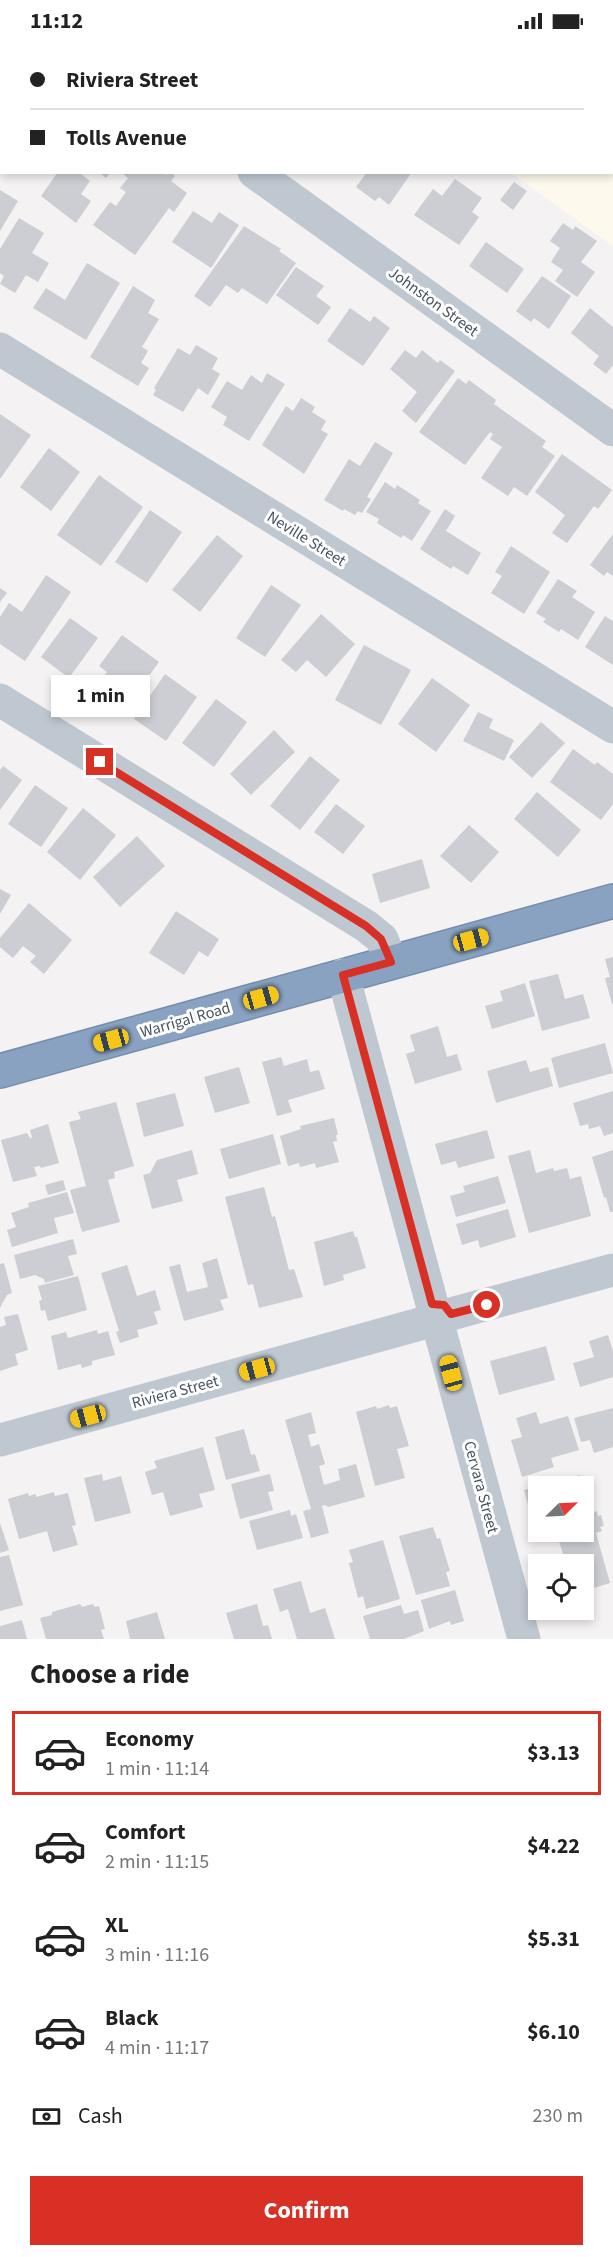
<!DOCTYPE html>
<meta charset="utf-8">
<style>
body{margin:0;font-family:"Source Sans 3",sans-serif;background:#f2f2f2;color:#222;height:100vh;display:flex;flex-direction:column;font-size:22px;white-space:nowrap}
*{box-sizing:border-box;margin:0}
p{font-size:20px;color:#767676}
.icon{flex:none;width:33px;height:33px;fill:none;stroke:currentColor;stroke-width:2;stroke-linecap:round;stroke-linejoin:round}
.map{position:relative;height:1597px;overflow:hidden}
.side{display:flex;flex-direction:column;background:#fff;flex:1}
.side>*{flex:none}
.banner{position:absolute;left:0px;top:0px;width:614px;height:132px;box-shadow:0 3px 9px #0003;display:grid;align-content:center;height:132px;padding:0 30px;background:#fff}
.needle{width:39px;rotate:66deg}
.controls{position:absolute;left:528px;top:1434px;display:grid;gap:12px}
.controls a{display:grid;place-items:center;width:66px;height:66px;border-radius:0px;background:#fff;box-shadow:0 3px 9px #0003;font-size:30px}
.end{position:absolute;width:27px;height:27px;margin:-14px;border:8px solid #d93025;background:#fff;box-shadow:0 0 0 3px #fff}
.from{border-radius:50%}
.bubble{position:absolute;height:42px;border-radius:0px;background:#fff;box-shadow:0 3px 9px #0003;font-size:20px;font-weight:700;line-height:42px;text-align:center}
.car{position:absolute;width:18px;height:36px;margin:-18px -9px;border-radius:8px;box-shadow:0 0 4px 2px #0007;background:linear-gradient(#f5c518 24%,#345 0 40%,#f5c518 0 76%,#345 0 86%,#f5c518 0)}
.banner b{display:flex;align-items:center;gap:21px;height:57px;font-size:22px}
.banner b+b{border-top:2px solid #e0e0e0}
.banner i{width:15px;height:15px;background:#222}
ul{padding:0;list-style:none}
li{display:flex;align-items:center;gap:18px;height:84px;margin:0 12px 9px;padding:0 18px;border:3px solid transparent;border-radius:0px}
li div{flex:1}
li b{display:block;font-size:22px}
li em{font-style:normal;font-weight:700}
li.active{border-color:#d93025}
li>.icon{width:54px;height:54px;stroke-width:1.5}
h2{padding:0 30px;font-size:27px;line-height:72px}
.pay{display:flex;align-items:center;gap:15px;height:66px;padding:0 30px;font-size:22px}
.pay p{margin-inline-start:auto}
.button{display:flex;gap:12px;margin-top:auto;padding:12px 30px}
.button a{flex:1;height:69px;border-radius:0px;background:#d93025;color:#fff;font-size:24px;font-weight:700;line-height:69px;text-align:center}
.status{display:flex;justify-content:space-between;align-items:center;height:42px;padding:0 30px;background:#fff;direction:ltr}
.status svg{height:16px;fill:currentColor}
.map>svg:first-child{display:block}
.commercial{fill:#fdf9ed}
.building{fill:#ccced4}
.lines{fill:none;stroke-linecap:round;stroke-linejoin:round}
.highway-casing{stroke:#748dad;stroke-width:36}
.minor{stroke:#bfc8d1;stroke-width:33}
.highway{stroke:#89a2c1;stroke-width:33}
.route{stroke:#d93025;stroke-width:8}
.labels{text-anchor:middle;stroke-width:6;stroke-linejoin:round;paint-order:stroke}
.street-label{font-size:16px;fill:#495460;stroke:#fff}
</style>
<div class="status"><b>11:12</b><svg viewBox="0 0 49 12"><path d="M0 12V9h3v3zM5 12V6h3v6zM10 12V3h3v9zM15 12V0h3v12zM26 1h20v11H26zM47 4h2v5h-2z"/></svg></div>
<div class="map">
<svg width="613" height="1597" viewBox="0 0 613 1597">
<rect width="100%" height="100%" fill="#f4f2f2"/>
<!-- commercial -->
<polygon class="commercial" points="329,0 613,0 613,204 511,131 612,130 612,2"/>
<!-- building -->
<g class="building">
<polygon points="58,130 78,130 90,139 81,152 91,159 76,181 41,154"/>
<polygon points="99,130 111,130 106,136"/>
<polygon points="121,130 163,130 166,133 171,130 175,134 171,139 187,151 174,170 169,166 135,213 93,183 110,160 116,164 126,150 120,146 128,136"/>
<polygon points="367,130 412,130 389,163 379,155 375,159 356,145"/>
<polygon points="455,137 482,156 472,170 479,175 459,203 414,173 433,147 442,154"/>
<polygon points="514,140 527,149 513,168 500,158"/>
<polygon points="0,148 18,159 0,189"/>
<polygon points="193,169 212,181 219,170 239,183 211,226 172,200"/>
<polygon points="19,176 44,191 32,211 49,221 38,240 26,233 15,251 0,242 4,234 0,231 0,207"/>
<polygon points="563,181 573,188 575,184 597,199 581,220 595,230 577,255 555,239 563,228 551,220 560,206 550,199"/>
<polygon points="244,184 281,207 279,209 296,221 267,262 242,246 238,251 226,243 210,265 194,254"/>
<polygon points="486,200 524,227 507,251 469,224"/>
<polygon points="87,221 120,241 86,298 33,266 46,246 65,258"/>
<polygon points="296,225 324,244 316,254 331,265 318,283 276,253"/>
<polygon points="542,234 571,254 549,287 534,276 531,280 516,269"/>
<polygon points="133,244 155,258 148,271 159,277 142,305 148,309 141,321 149,326 138,344 90,315"/>
<polygon points="350,266 370,280 374,274 390,286 363,324 327,299"/>
<polygon points="590,266 613,285 613,323 606,332 593,322 599,314 571,291"/>
<polygon points="196,303 218,316 212,327 220,332 208,353 198,346 183,370 153,353 156,348 154,346 178,306 190,313"/>
<polygon points="405,308 416,316 422,308 438,321 440,318 455,329 416,381 402,369 417,350 390,327"/>
<polygon points="267,331 285,342 249,399 223,383 227,375 211,365 227,339 242,348 251,333 262,341"/>
<polygon points="458,336 466,342 469,338 496,358 494,362 546,399 542,405 555,414 527,454 514,445 508,454 481,436 502,405 490,397 493,392 490,390 465,423 419,390"/>
<polygon points="301,356 315,365 312,370 326,379 321,388 328,392 304,432 262,403 286,364 293,369"/>
<polygon points="0,372 31,393 0,437"/>
<polygon points="375,400 393,411 367,455 371,457 362,471 358,469 355,473 344,467 343,469 324,458 349,417 360,424"/>
<polygon points="49,406 80,430 51,469 20,445"/>
<polygon points="562,412 612,448 598,467 594,464 567,501 552,491 565,473 535,450"/>
<polygon points="99,433 143,465 101,524 57,493"/>
<polygon points="385,440 395,447 397,443 420,458 418,461 431,469 412,499 403,493 401,496 377,481 379,477 366,470"/>
<polygon points="445,467 455,474 446,489 481,511 468,533 453,524 451,527 420,507"/>
<polygon points="150,468 182,490 147,541 115,520"/>
<polygon points="613,492 613,534 607,530 604,534 590,523"/>
<polygon points="217,493 243,514 200,570 172,548"/>
<polygon points="511,504 550,530 524,572 491,551 502,534 495,530"/>
<polygon points="46,533 71,550 25,619 0,602 0,575 9,561 22,570"/>
<polygon points="558,537 577,549 572,555 595,570 578,598 561,587 559,590 543,580 546,577 536,571"/>
<polygon points="271,543 301,563 265,615 236,596"/>
<polygon points="0,546 7,551 0,560"/>
<polygon points="321,572 355,602 326,635 307,618 296,630 281,618"/>
<polygon points="605,574 613,579 613,623 585,605"/>
<polygon points="70,576 98,596 69,636 41,615"/>
<polygon points="122,593 159,620 122,671 93,649 107,630 99,624"/>
<polygon points="364,603 411,628 381,683 335,658"/>
<polygon points="165,632 197,655 166,699 134,677"/>
<polygon points="432,636 470,663 436,710 398,682"/>
<polygon points="216,657 247,680 214,725 182,701"/>
<polygon points="478,670 493,677 489,686 514,698 504,719 463,699"/>
<polygon points="541,680 565,701 532,736 509,715"/>
<polygon points="274,688 295,710 251,753 230,732"/>
<polygon points="573,707 595,723 597,720 613,732 613,762 601,778 550,740"/>
<polygon points="310,714 340,738 300,788 270,764"/>
<polygon points="3,724 22,738 0,768 0,728"/>
<polygon points="35,743 68,766 41,805 8,782"/>
<polygon points="537,750 581,788 558,815 514,777"/>
<polygon points="336,762 365,784 343,812 314,790"/>
<polygon points="83,766 116,793 80,838 47,810"/>
<polygon points="469,783 499,810 471,841 440,814"/>
<polygon points="137,794 165,824 120,865 93,835"/>
<polygon points="422,817 430,846 380,861 372,832"/>
<polygon points="0,847 11,853 0,872"/>
<polygon points="29,861 72,898 44,932 30,920 36,914 23,904 13,916 0,905 0,896"/>
<polygon points="176,869 219,897 208,915 199,909 184,933 149,911"/>
<polygon points="613,915 613,962 612,962 605,936 610,935 605,917"/>
<polygon points="558,932 565,957 583,952 590,976 542,989 529,939"/>
<polygon points="525,941 535,974 492,987 485,964 503,959 500,949"/>
<polygon points="438,984 447,1015 457,1012 462,1028 415,1042 406,1012 415,1009 410,993"/>
<polygon points="605,1001 613,1031 559,1046 551,1016"/>
<polygon points="281,1015 284,1024 307,1017 310,1030 319,1028 325,1047 288,1058 292,1070 277,1074 262,1020"/>
<polygon points="526,1018 530,1030 548,1025 553,1044 496,1061 487,1029"/>
<polygon points="239,1025 250,1061 215,1071 204,1035"/>
<polygon points="613,1049 613,1091 604,1094 600,1084 589,1087 588,1082 580,1084 573,1061"/>
<polygon points="175,1051 184,1084 144,1095 136,1061"/>
<polygon points="116,1060 134,1124 114,1130 115,1136 108,1138 120,1180 82,1190 70,1148 86,1144 69,1080 81,1077 78,1070"/>
<polygon points="334,1076 338,1093 336,1093 337,1099 333,1100 339,1120 316,1126 315,1121 300,1125 299,1121 288,1124 280,1094 301,1087 300,1084"/>
<polygon points="48,1082 59,1121 41,1126 40,1124 34,1125 37,1134 13,1140 1,1098 27,1091 30,1096 32,1096 30,1088"/>
<polygon points="487,1088 495,1116 458,1126 456,1119 441,1123 435,1102"/>
<polygon points="273,1092 281,1122 229,1137 220,1107"/>
<polygon points="192,1108 198,1132 177,1138 183,1159 152,1167 143,1133 150,1131 157,1118"/>
<polygon points="530,1108 536,1131 553,1126 554,1129 567,1126 570,1137 581,1134 591,1174 529,1191 508,1114"/>
<polygon points="613,1108 613,1170 610,1170 606,1155 604,1156 592,1115"/>
<polygon points="498,1134 506,1161 456,1175 450,1154 465,1150 463,1144"/>
<polygon points="63,1138 66,1148 48,1153 45,1143"/>
<polygon points="264,1145 272,1175 275,1174 289,1228 294,1227 303,1255 259,1266 253,1242 248,1243 225,1155"/>
<polygon points="67,1150 74,1171 54,1176 58,1191 12,1205 7,1188 16,1185 11,1171 29,1165 28,1161"/>
<polygon points="508,1167 516,1195 480,1206 478,1198 462,1203 456,1182"/>
<polygon points="353,1189 355,1195 357,1195 366,1226 343,1233 344,1238 324,1244 314,1200"/>
<polygon points="73,1197 77,1212 68,1214 74,1233 45,1241 44,1237 35,1233 20,1237 14,1213"/>
<polygon points="217,1216 228,1256 220,1258 224,1268 184,1279 169,1225 180,1222 187,1250 208,1245 202,1221"/>
<polygon points="4,1221 12,1251 7,1253 0,1266 0,1222"/>
<polygon points="127,1223 137,1254 155,1248 161,1268 154,1270 158,1282 137,1288 139,1295 120,1301 116,1290 119,1289 101,1231"/>
<polygon points="78,1234 87,1268 48,1279 45,1268 41,1269 39,1259 42,1258 38,1244"/>
<polygon points="18,1272 28,1308 15,1312 18,1323 0,1329 0,1285 6,1283 4,1275"/>
<polygon points="97,1288 98,1292 108,1289 115,1313 92,1319 92,1323 82,1326 81,1322 58,1328 51,1294 66,1290 68,1296"/>
<polygon points="608,1293 613,1309 613,1335 580,1345 573,1321 594,1315 589,1299"/>
<polygon points="546,1304 555,1338 499,1353 490,1319"/>
<polygon points="389,1363 390,1366 397,1364 409,1404 397,1407 405,1436 375,1444 356,1370 376,1364 377,1367"/>
<polygon points="613,1366 613,1405 594,1411 590,1398 581,1400 574,1376"/>
<polygon points="311,1370 316,1391 308,1393 311,1405 319,1402 325,1422 319,1424 324,1443 340,1438 338,1427 356,1422 365,1455 328,1465 325,1463 322,1464 329,1491 311,1496 303,1469 311,1467 285,1378"/>
<polygon points="536,1370 540,1382 568,1374 579,1408 551,1416 554,1425 522,1435 511,1398 522,1395 516,1376"/>
<polygon points="244,1387 251,1413 255,1412 260,1429 226,1438 215,1395"/>
<polygon points="203,1405 215,1448 199,1452 203,1465 170,1474 163,1450 152,1453 145,1430 157,1426 154,1419"/>
<polygon points="102,1432 103,1439 121,1434 131,1471 95,1480 84,1436"/>
<polygon points="270,1432 274,1449 268,1450 273,1468 240,1477 231,1442"/>
<polygon points="580,1433 583,1444 541,1444"/>
<polygon points="538,1444 538,1486 535,1487 524,1448"/>
<polygon points="584,1448 591,1471 597,1469 598,1474 601,1473 604,1484 600,1485 602,1489 596,1491 610,1541 584,1549 584,1522 566,1522 559,1499 583,1492"/>
<polygon points="54,1450 55,1454 68,1451 76,1483 72,1484 78,1503 53,1510 47,1489 19,1497 8,1457 28,1451 29,1454 36,1452 36,1455"/>
<polygon points="290,1468 291,1474 296,1472 303,1496 257,1508 249,1479"/>
<polygon points="0,1481 9,1508 0,1511"/>
<polygon points="433,1485 437,1497 440,1496 450,1529 446,1530 450,1544 416,1553 399,1494"/>
<polygon points="383,1498 400,1557 366,1567 363,1554 358,1556 349,1521 353,1520 349,1508"/>
<polygon points="9,1513 23,1563 0,1569 0,1515"/>
<polygon points="301,1539 310,1571 325,1566 335,1597 297,1597 288,1567 280,1570 273,1547"/>
<polygon points="455,1548 464,1579 451,1583 450,1579 429,1587 421,1558"/>
<polygon points="80,1562 82,1565 93,1562 95,1565 99,1564 105,1587 101,1588 104,1597 46,1597 40,1576 52,1573 52,1570"/>
<polygon points="257,1562 263,1584 268,1583 272,1597 234,1597 226,1571"/>
<polygon points="401,1563 404,1572 418,1568 424,1589 404,1597 370,1597 363,1574"/>
<polygon points="157,1570 165,1597 130,1597 126,1579"/>
<polygon points="22,1578 27,1597 0,1597 0,1584"/>
</g>
<g class="lines">
<defs>
<polyline id="highway" points="0,1029 613,859"/>
</defs>
<!-- highway casing -->
<use href="#highway" class="highway-casing"/>
<!-- minor -->
<g class="minor">
<polyline points="73,0 75,2"/>
<polyline points="254,130 613,388"/>
<polyline points="0,307 613,685"/>
<polyline points="0,658 366,884 382,897 391,920"/>
<polyline points="343,933 432,1262"/>
<polyline points="451,1272 613,1228"/>
<polyline points="441,1293 524,1597"/>
<polyline points="0,1398 420,1282"/>
</g>
<!-- highway -->
<use href="#highway" class="highway"/>
</g>
<g class="lines">
<!-- route -->
<polyline class="route" points="100,720 366,884 381,897 391,920 343,933 432,1262 444,1263 451,1272 487,1263"/>
</g>
<g class="labels">
<!-- street labels -->
<g class="street-label">
<text transform="translate(434 259) rotate(36)" y="6">Johnston Street</text>
<text transform="translate(307 496) rotate(32)" y="6">Neville Street</text>
<text transform="translate(185 977) rotate(-16)" y="6">Warrigal Road</text>
<text transform="translate(175 1349) rotate(-15)" y="6">Riviera Street</text>
<text transform="translate(482 1445) rotate(75)" y="6">Cervara Street</text>
</g>
</g>
</svg>
<div class="controls">
<a><svg class="needle" viewBox="-14 -14 28 28"><path d="M0-13l5 13h-10z" fill="#e53935"/><path d="M0 13l5-13h-10z" fill="#767676"/></svg></a>
<a><svg class="icon" aria-label="locate" viewBox="0 0 24 24"><circle cx="12" cy="12" r="6"/><path d="M12 2v4M12 18v4M2 12h4M18 12h4"/></svg></a>
</div>
<i class="end from" style="left:487px;top:1263px"></i>
<i class="end" style="left:100px;top:720px"></i>
<div class="bubble" style="left:51px;top:633px;width:99px">1 min</div>
<i class="car" style="left:471px;top:898px;rotate:75deg"></i>
<i class="car" style="left:261px;top:956px;rotate:74deg"></i>
<i class="car" style="left:111px;top:998px;rotate:255deg"></i>
<i class="car" style="left:257px;top:1327px;rotate:255deg"></i>
<i class="car" style="left:451px;top:1331px;rotate:345deg"></i>
<i class="car" style="left:88px;top:1374px;rotate:255deg"></i>
<div class="banner">
<b><i class="from"></i>Riviera Street</b>
<b><i></i>Tolls Avenue</b>
</div>
</div>
<section class="side">
<h2>Choose a ride</h2>
<ul>
<li class="active"><svg class="icon" aria-label="car" viewBox="0 0 24 24"><path d="M5 17H2v-5l4-1 3-4h7l3 4 3 1v5h-3M9 17h6M6 11h13"/><circle cx="7" cy="17" r="2"/><circle cx="17" cy="17" r="2"/></svg><div><b>Economy</b><p>1 min · 11:14</p></div><em>$3.13</em></li>
<li><svg class="icon" aria-label="car" viewBox="0 0 24 24"><path d="M5 17H2v-5l4-1 3-4h7l3 4 3 1v5h-3M9 17h6M6 11h13"/><circle cx="7" cy="17" r="2"/><circle cx="17" cy="17" r="2"/></svg><div><b>Comfort</b><p>2 min · 11:15</p></div><em>$4.22</em></li>
<li><svg class="icon" aria-label="car" viewBox="0 0 24 24"><path d="M5 17H2v-5l4-1 3-4h7l3 4 3 1v5h-3M9 17h6M6 11h13"/><circle cx="7" cy="17" r="2"/><circle cx="17" cy="17" r="2"/></svg><div><b>XL</b><p>3 min · 11:16</p></div><em>$5.31</em></li>
<li><svg class="icon" aria-label="car" viewBox="0 0 24 24"><path d="M5 17H2v-5l4-1 3-4h7l3 4 3 1v5h-3M9 17h6M6 11h13"/><circle cx="7" cy="17" r="2"/><circle cx="17" cy="17" r="2"/></svg><div><b>Black</b><p>4 min · 11:17</p></div><em>$6.10</em></li>
</ul>
<div class="pay"><svg class="icon" aria-label="cash" viewBox="0 0 24 24"><path d="M3 7h18v10H3z"/><circle cx="12" cy="12" r="2"/></svg>Cash<p>230 m</p></div>
<div class="button"><a>Confirm</a></div>
</section>
